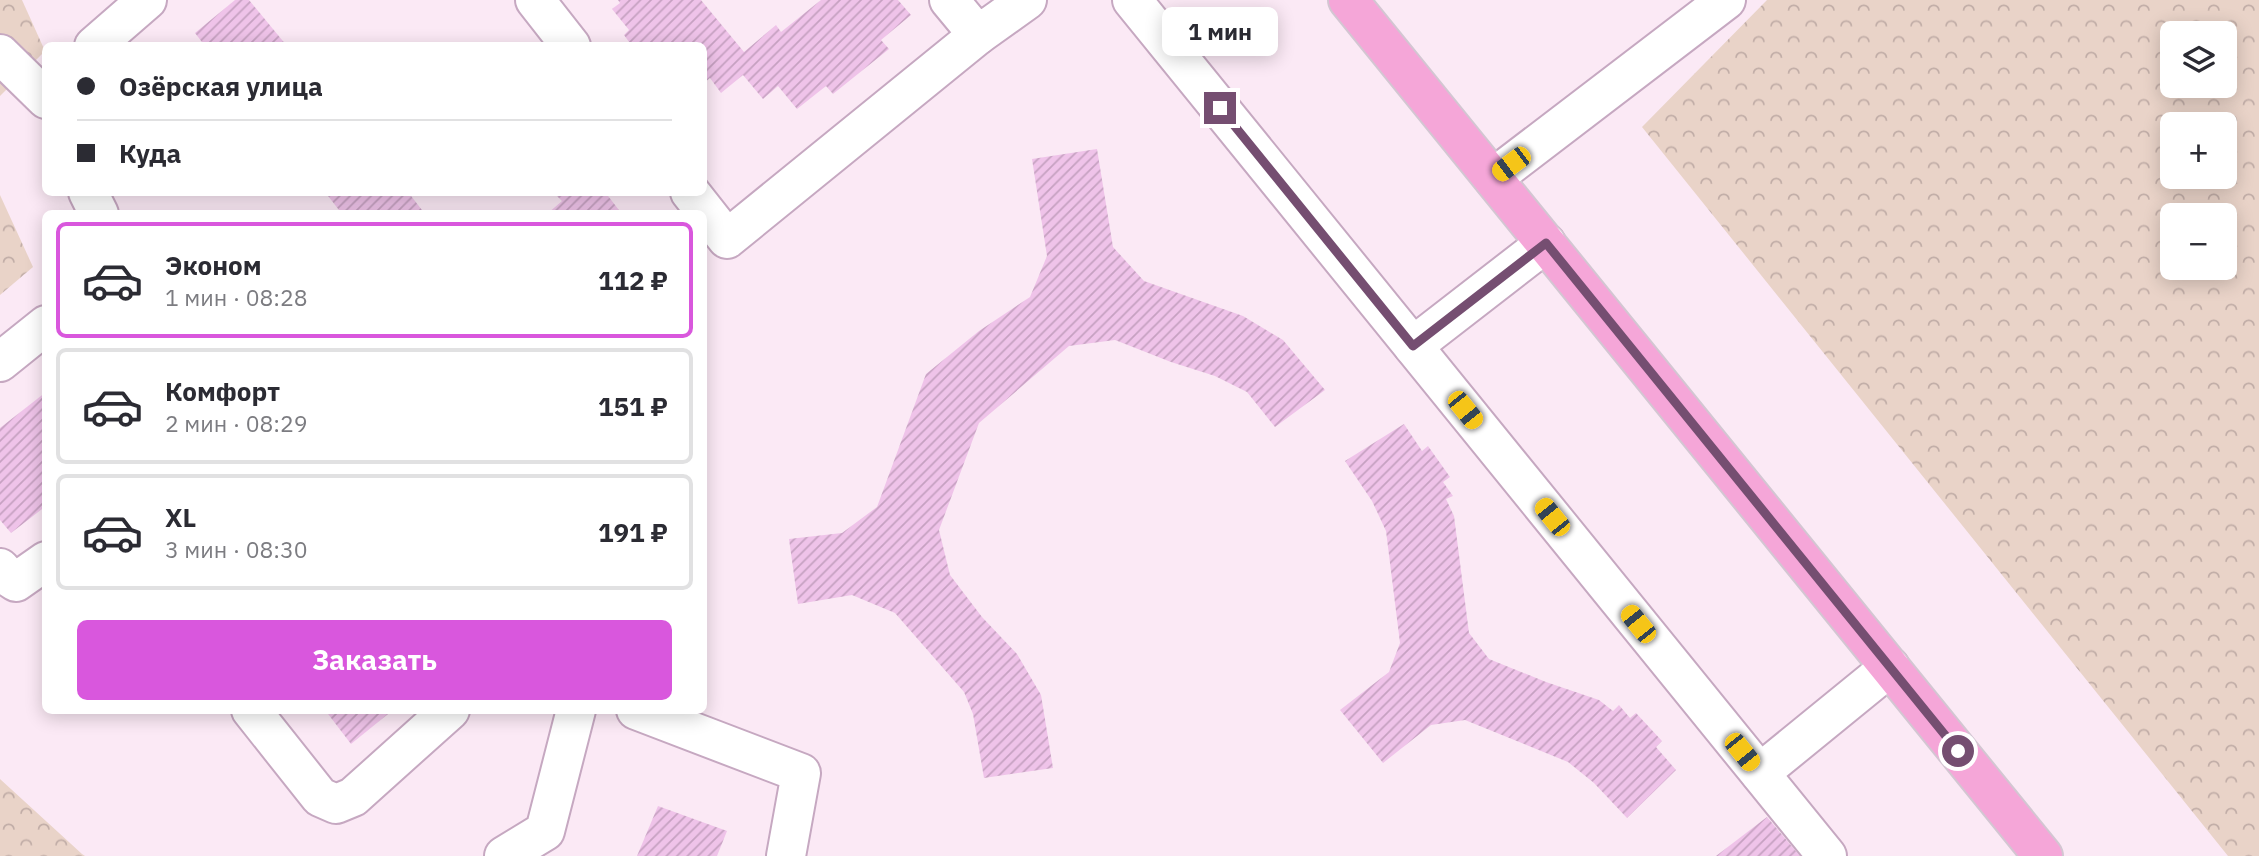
<!DOCTYPE html>
<html lang="ru">
<meta charset="utf-8">
<style>
body{margin:0;font-family:"IBM Plex Sans",sans-serif;background:#f2f2f3;color:#2b2b33;height:100vh;display:flex;flex-direction:column;font-size:26px;white-space:nowrap}
*{box-sizing:border-box;margin:0}
p{font-size:23px;color:#7c7c81}
.icon{flex:none;width:38px;height:38px;fill:none;stroke:currentColor;stroke-width:2;stroke-linecap:round;stroke-linejoin:round}
.map{position:relative;flex:1;overflow:hidden}
.panel{position:absolute;left:42px;top:210px;width:665px;height:504px;display:flex;flex-direction:column;background:#fff;border-radius:10px;box-shadow:0 4px 18px #0003}
.panel>*{flex:none}
.top-card{position:absolute;left:42px;top:42px;width:665px;height:154px;border-radius:10px;box-shadow:0 4px 18px #0003;display:grid;align-content:center;height:154px;padding:0 35px;background:#fff}
.buttons{position:absolute;left:2160px;top:21px;display:grid;gap:14px}
.buttons a{display:grid;place-items:center;width:77px;height:77px;border-radius:10px;background:#fff;box-shadow:0 4px 18px #0003;font-size:35px}
.end{position:absolute;width:32px;height:32px;margin:-16px;border:9px solid #754e71;background:#fff;box-shadow:0 0 0 4px #fff}
.from{border-radius:50%}
.bubble{position:absolute;height:49px;border-radius:10px;background:#fff;box-shadow:0 4px 18px #0003;font-size:23px;font-weight:800;line-height:49px;text-align:center}
.car{position:absolute;width:21px;height:42px;margin:-21px -10px;border-radius:9px;box-shadow:0 0 5px 2px #0007;background:linear-gradient(#f5c518 24%,#345 0 40%,#f5c518 0 76%,#345 0 86%,#f5c518 0)}
.top-card b{display:flex;align-items:center;gap:24px;height:66px;font-size:26px}
.top-card b+b{border-top:2px solid #e1e1e2}
.top-card i{width:18px;height:18px;background:#2b2b33}
ul{padding:12px 0 0;list-style:none}
li{display:flex;align-items:center;gap:21px;height:116px;margin:0 14px 10px;padding:0 21px;border:4px solid #e1e1e2;border-radius:10px}
li div{flex:1}
li b{display:block;font-size:26px}
li em{font-style:normal;font-weight:800}
li.on{border-color:#d957dd}
li>.icon{width:63px;height:63px;stroke-width:1.5}
.action{display:flex;gap:14px;margin-top:auto;padding:14px 35px}
.action a{flex:1;height:80px;border-radius:10px;background:#d957dd;color:#fff;font-size:28px;font-weight:800;line-height:80px;text-align:center}
.map>svg:first-child{display:block}
.forest{fill:url(#forest-crowns);fill-rule:evenodd}
.building{fill:url(#building-hatch)}
.lines{fill:none;stroke-linecap:round;stroke-linejoin:round}
.minor-casing{stroke:#c6a8c1;stroke-width:42}
.major-casing{stroke:#d3c6d2;stroke-width:42}
.minor{stroke:#fff;stroke-width:38}
.major{stroke:#f5a6d8;stroke-width:38}
.route{stroke:#754e71;stroke-width:9}
</style>
<div class="map">
<svg width="2259" height="856" viewBox="0 0 2259 856">
<defs>
<pattern id="forest-crowns" width="20" height="18" patternUnits="userSpaceOnUse" patternTransform="scale(1.75)"><rect width="20" height="18" fill="#e9d3c8"/><path d="M2 6a3 3 0 1 1 6 0M12 15a3 3 0 1 1 6 0" fill="none" stroke="#c1ada7"/></pattern>
<pattern id="building-hatch" width="6" height="6" patternUnits="userSpaceOnUse" patternTransform="scale(1.75)"><rect width="6" height="6" fill="#efc3e9"/><path d="M-1 1l2-2M0 6l6-6M5 7l2-2" fill="none" stroke="#c6a1c1"/></pattern>
</defs>
<rect width="100%" height="100%" fill="#fbe9f5"/>
<!-- forest -->
<g class="forest">
<polygon points="0,0 22,0 45,51 0,96"/>
<path d="M1767,0H2259V856H2228L1642,127ZM2224,33V86H2172V33ZM2172,124H2224V177H2172ZM2224,215V268H2172V215Z"/>
<polygon points="0,195 33,267 0,295"/>
<polygon points="0,779 82,854 85,856 0,856"/>
</g>
<!-- building -->
<g class="building">
<polygon points="235,0 249,0 287,46 205,46 195,33"/>
<polygon points="618,0 701,0 744,52 776,25 781,32 821,0 898,0 911,15 881,40 889,49 833,94 826,86 797,109 778,86 763,99 743,75 721,93 710,78 704,83 704,46 632,46 624,35 629,30 612,9 620,3"/>
<polygon points="1097,149 1113,247 1144,281 1243,316 1283,340 1325,390 1275,427 1247,392 1215,376 1171,362 1115,340 1069,346 979,423 939,530 950,575 982,617 1017,654 1041,695 1053,768 984,778 973,714 964,692 895,613 852,595 798,604 789,539 842,533 877,507 926,374 979,331 1030,297 1047,256 1032,159"/>
<polygon points="325,192 408,192 425,214 342,214"/>
<polygon points="559,192 605,192 622,214 547,214 562,201 556,195"/>
<polygon points="46,392 46,506 11,533 0,520 0,428"/>
<polygon points="1404,424 1422,451 1428,446 1450,477 1443,482 1453,496 1446,499 1454,516 1469,633 1489,659 1546,682 1599,700 1613,711 1619,705 1630,718 1636,713 1662,741 1656,747 1676,770 1627,818 1594,783 1568,762 1465,720 1431,725 1383,763 1340,710 1389,672 1400,643 1386,531 1372,501 1345,461"/>
<polygon points="325,710 393,710 351,744"/>
<polygon points="658,806 727,831 717,856 637,856"/>
<polygon points="1767,817 1800,856 1716,856"/>
</g>
<g class="lines">
<defs>
<g id="minor">
<polyline points="535,0 571,46"/>
<polyline points="949,0 978,35 1027,0"/>
<polyline points="1132,0 1827,856"/>
<polyline points="94,46 147,0"/>
<polyline points="0,54 46,99"/>
<polyline points="1493,178 1726,0"/>
<polyline points="88,192 99,214"/>
<polyline points="690,192 727,239 978,35"/>
<polyline points="1413,346 1546,243"/>
<polyline points="0,362 46,325"/>
<polyline points="0,568 7,576 16,582 46,561"/>
<polyline points="251,710 320,797 336,804 353,797 450,710"/>
<polyline points="636,710 801,773 786,856"/>
<polyline points="1760,773 1890,667"/>
<polyline points="504,856 545,831 576,710"/>
</g>
<polyline id="major" points="1348,0 2043,856"/>
</defs>
<!-- minor casing -->
<use href="#minor" class="minor-casing"/>
<!-- major casing -->
<use href="#major" class="major-casing"/>
<!-- minor -->
<use href="#minor" class="minor"/>
<!-- major -->
<use href="#major" class="major"/>
</g>
<g class="lines">
<!-- route -->
<polyline class="route" points="1220,108 1413,346 1546,243 1958,751"/>
</g>
</svg>
<div class="buttons">
<a><svg class="icon" aria-label="layers" viewBox="0 0 24 24"><path d="M12 4l9 5-9 5-9-5zM3 14l9 5 9-5"/></svg></a>
<a>+</a>
<a>−</a>
</div>
<i class="end from" style="left:1958px;top:751px"></i>
<i class="end" style="left:1220px;top:108px"></i>
<div class="bubble" style="left:1162px;top:7px;width:116px">1 мин</div>
<i class="car" style="left:1511px;top:164px;rotate:233deg"></i>
<i class="car" style="left:1465px;top:410px;rotate:141deg"></i>
<i class="car" style="left:1552px;top:517px;rotate:321deg"></i>
<i class="car" style="left:1638px;top:624px;rotate:321deg"></i>
<i class="car" style="left:1742px;top:752px;rotate:141deg"></i>
<div class="top-card">
<b><i class="from"></i>Озёрская улица</b>
<b><i></i>Куда</b>
</div>
<section class="panel">
<ul>
<li class="on"><svg class="icon" aria-label="car" viewBox="0 0 24 24"><path d="M5 17H2v-5l4-1 3-4h7l3 4 3 1v5h-3M9 17h6M6 11h13"/><circle cx="7" cy="17" r="2"/><circle cx="17" cy="17" r="2"/></svg><div><b>Эконом</b><p>1 мин · 08:28</p></div><em>112 ₽</em></li>
<li><svg class="icon" aria-label="car" viewBox="0 0 24 24"><path d="M5 17H2v-5l4-1 3-4h7l3 4 3 1v5h-3M9 17h6M6 11h13"/><circle cx="7" cy="17" r="2"/><circle cx="17" cy="17" r="2"/></svg><div><b>Комфорт</b><p>2 мин · 08:29</p></div><em>151 ₽</em></li>
<li><svg class="icon" aria-label="car" viewBox="0 0 24 24"><path d="M5 17H2v-5l4-1 3-4h7l3 4 3 1v5h-3M9 17h6M6 11h13"/><circle cx="7" cy="17" r="2"/><circle cx="17" cy="17" r="2"/></svg><div><b>XL</b><p>3 мин · 08:30</p></div><em>191 ₽</em></li>
</ul>
<div class="action"><a>Заказать</a></div>
</section>
</div>
